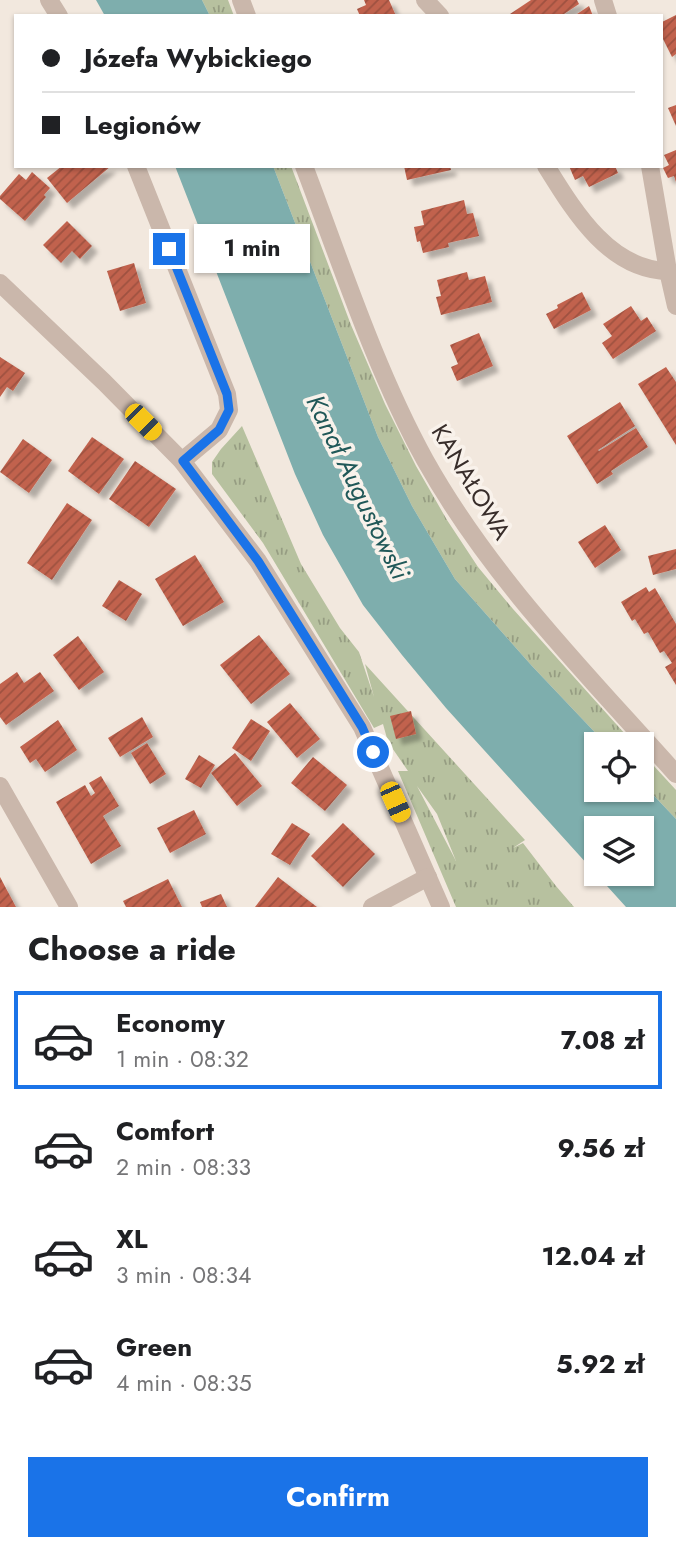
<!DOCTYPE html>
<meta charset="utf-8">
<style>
body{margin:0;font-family:Jost,sans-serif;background:#f2f2f2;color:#202124;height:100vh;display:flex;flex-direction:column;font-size:26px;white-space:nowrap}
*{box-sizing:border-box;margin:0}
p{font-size:23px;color:#757577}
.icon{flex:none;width:38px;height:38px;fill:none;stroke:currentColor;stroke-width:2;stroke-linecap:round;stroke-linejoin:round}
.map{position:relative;height:907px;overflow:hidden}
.side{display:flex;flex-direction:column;background:#fff;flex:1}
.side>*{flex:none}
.guide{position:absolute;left:14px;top:14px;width:649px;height:154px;border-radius:0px;box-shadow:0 2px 5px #0004;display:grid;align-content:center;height:154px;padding:0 28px;background:#fff}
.buttons{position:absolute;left:584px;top:732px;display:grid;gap:14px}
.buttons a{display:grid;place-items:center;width:70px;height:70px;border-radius:0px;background:#fff;box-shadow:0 2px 5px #0004;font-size:35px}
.end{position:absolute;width:32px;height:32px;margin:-16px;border:9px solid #1a73e8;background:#fff;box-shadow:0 0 0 4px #fff}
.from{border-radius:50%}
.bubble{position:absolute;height:49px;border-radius:0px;background:#fff;box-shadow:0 2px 5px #0004;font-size:23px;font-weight:700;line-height:49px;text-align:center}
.car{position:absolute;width:21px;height:42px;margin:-21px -10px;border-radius:9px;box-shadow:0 0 5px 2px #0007;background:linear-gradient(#f5c518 24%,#345 0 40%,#f5c518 0 76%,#345 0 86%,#f5c518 0)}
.guide b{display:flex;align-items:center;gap:24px;height:66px;font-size:26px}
.guide b+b{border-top:2px solid #e0e0e0}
.guide i{width:18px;height:18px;background:#202124}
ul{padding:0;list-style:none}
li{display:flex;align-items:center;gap:21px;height:98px;margin:0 14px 10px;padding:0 14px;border:4px solid transparent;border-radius:0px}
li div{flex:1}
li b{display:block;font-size:26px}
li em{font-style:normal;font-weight:700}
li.active{border-color:#1a73e8}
li>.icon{width:63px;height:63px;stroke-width:1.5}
h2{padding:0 28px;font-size:32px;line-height:84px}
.primary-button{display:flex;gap:14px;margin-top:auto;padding:14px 28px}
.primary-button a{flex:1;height:80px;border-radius:0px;background:#1a73e8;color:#fff;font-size:28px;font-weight:700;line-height:80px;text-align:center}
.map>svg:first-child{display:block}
.grass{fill:url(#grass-tufts);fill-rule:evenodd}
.water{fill:#7eaead;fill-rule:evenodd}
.building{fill:url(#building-hatch);filter:url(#shadow)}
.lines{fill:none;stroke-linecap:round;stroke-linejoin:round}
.minor{stroke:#cab7ab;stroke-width:18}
.route{stroke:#1a73e8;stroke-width:9}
.labels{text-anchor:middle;stroke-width:7;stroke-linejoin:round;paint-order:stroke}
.street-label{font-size:24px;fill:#382d2a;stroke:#f9f2eb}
.water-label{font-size:26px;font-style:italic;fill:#205858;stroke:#f9f2eb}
</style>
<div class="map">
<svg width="676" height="907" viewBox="0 0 676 907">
<defs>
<pattern id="grass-tufts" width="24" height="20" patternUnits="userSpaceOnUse" patternTransform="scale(1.75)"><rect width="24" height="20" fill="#b7c19f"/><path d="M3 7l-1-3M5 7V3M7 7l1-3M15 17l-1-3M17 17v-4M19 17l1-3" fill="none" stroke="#969d82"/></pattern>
<pattern id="building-hatch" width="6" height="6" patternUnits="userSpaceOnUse" patternTransform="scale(1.75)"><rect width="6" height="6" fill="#c1624d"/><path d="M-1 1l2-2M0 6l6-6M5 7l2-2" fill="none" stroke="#9e5140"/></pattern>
<filter id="shadow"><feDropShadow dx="6" dy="6" stdDeviation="2" flood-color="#0004"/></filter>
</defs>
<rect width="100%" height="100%" fill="#f2e8de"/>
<!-- grass -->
<g class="grass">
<polygon points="202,0 228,0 234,16 210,16"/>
<polygon points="273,166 291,166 351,325 385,404 416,466 447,520 478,567 513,609 634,744 606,744 532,666 455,579 412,506 378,437"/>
<path d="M242,426L301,564L340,628L359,652L374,697L365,664L525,840L513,848L523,843L556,886L574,907H456L398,771H408L388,742L383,724L374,728L263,543L212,474V462L221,449ZM417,786L437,814L456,861Z"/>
<polygon points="642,753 676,790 676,819 642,783"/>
</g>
<!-- water -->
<g class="water">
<polygon points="96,0 202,0 210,16 105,16"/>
<path d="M175,166H273L378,437L412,506L455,579L532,666L606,744H597V789H642V783L676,819V907H626L446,708L402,655L363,605L323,535L295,474ZM597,828H642V873H597Z"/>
</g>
<!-- building -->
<g class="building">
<polygon points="364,0 389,0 396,16 360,16 357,9 366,5"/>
<polygon points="531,0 577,0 579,4 561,16 507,16"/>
<polygon points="589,6 593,16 574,16"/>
<polygon points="676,15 676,54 672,57 662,37 662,22"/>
<polygon points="676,105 676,126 668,108"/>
<polygon points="676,150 676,182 674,176 668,178 663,168 669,165 664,155"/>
<polygon points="62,166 111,166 67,203 47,178"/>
<polygon points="404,166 450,166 451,170 407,180"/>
<polygon points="569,166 615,166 618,173 589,187 583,176 575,180"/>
<polygon points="32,172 50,188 44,195 46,197 25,221 0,199 0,196 19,174 26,180"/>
<polygon points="464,200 467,214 473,213 479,236 448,243 449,247 423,253 420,241 417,242 414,227 424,225 421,211"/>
<polygon points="67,221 92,246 80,259 72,251 61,263 43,245"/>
<polygon points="134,263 146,303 120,311 107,271"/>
<polygon points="467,272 469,280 485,276 492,302 441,315 436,297 441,296 437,280"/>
<polygon points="582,292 591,310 554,329 546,314 558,308 557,305"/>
<polygon points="631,306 641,321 647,317 656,331 613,359 602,343 612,336 603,324"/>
<polygon points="479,333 493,366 457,381 451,367 458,364 450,345"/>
<polygon points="0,357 25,373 13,391 7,387 0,397"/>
<polygon points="666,367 676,382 676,445 638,384"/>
<polygon points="620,402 635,426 598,450 599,451 636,428 648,447 611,471 613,474 597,484 567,436"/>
<polygon points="92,437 124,459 99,494 68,471"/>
<polygon points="23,439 52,460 29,493 0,472"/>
<polygon points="135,461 176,489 149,527 109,499"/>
<polygon points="67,503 92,520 52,580 27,563"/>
<polygon points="605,525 621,550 595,568 578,542"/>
<polygon points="676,549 676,569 653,575 648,556"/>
<polygon points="195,555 224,602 183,626 155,579"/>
<polygon points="119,580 142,594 126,621 102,606"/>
<polygon points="646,587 649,592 655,588 676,624 676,685 665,667 672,663 664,651 660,653 648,632 644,634 635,619 632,621 621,602"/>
<polygon points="259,635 290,674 251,704 220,665"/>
<polygon points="78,636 104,672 79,690 53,655"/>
<polygon points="17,672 24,683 40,672 54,691 6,725 0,717 0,684"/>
<polygon points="290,703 320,739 297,758 267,722"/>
<polygon points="411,711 416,734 396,739 390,716"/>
<polygon points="142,717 153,737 120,757 108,738"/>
<polygon points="251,719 270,731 251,761 232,748"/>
<polygon points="58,720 77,750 45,772 36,759 30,763 20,747"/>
<polygon points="147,743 166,774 150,784 131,753"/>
<polygon points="235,753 262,786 237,806 211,773"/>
<polygon points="199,755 215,765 201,788 185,779"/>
<polygon points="313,757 347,785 325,811 291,783"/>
<polygon points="101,776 119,806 103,816 121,846 91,864 56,802 85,785 91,796 95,793 89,783"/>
<polygon points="194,810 206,834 170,853 157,828"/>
<polygon points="292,823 310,834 290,865 271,854"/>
<polygon points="343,823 375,854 343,887 311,856"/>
<polygon points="0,877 16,907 0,907"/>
<polygon points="278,877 317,907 255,907"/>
<polygon points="168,879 182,907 126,907 123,901"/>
<polygon points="221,894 227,907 202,907 200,902"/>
</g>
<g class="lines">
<!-- minor -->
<g class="minor">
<polyline points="49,0 59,16"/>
<polyline points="241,0 247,16"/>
<polyline points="425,0 440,16"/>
<polyline points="603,0 608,16"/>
<polyline points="136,166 227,394 229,410 219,430 182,461"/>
<path d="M304,166C341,263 375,369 425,460C491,578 587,674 676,774"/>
<path d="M546,166C574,211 609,270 668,271"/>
<polyline points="650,166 668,271 676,306"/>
<polyline points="0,283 104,382 182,461 258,561 362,727 441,907"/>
<polyline points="0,786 69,907"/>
<polyline points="372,907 428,877"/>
</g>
</g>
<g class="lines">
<!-- route -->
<polyline class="route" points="169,249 227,394 229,410 219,430 183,461 258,561 362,727 373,752"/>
</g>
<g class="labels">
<!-- street labels -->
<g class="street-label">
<text transform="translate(471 482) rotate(59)" y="8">KANAŁOWA</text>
</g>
<!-- water labels -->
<g class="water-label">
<text transform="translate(358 487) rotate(64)" y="9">Kanał Augustowski</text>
</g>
</g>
</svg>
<div class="buttons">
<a><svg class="icon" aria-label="locate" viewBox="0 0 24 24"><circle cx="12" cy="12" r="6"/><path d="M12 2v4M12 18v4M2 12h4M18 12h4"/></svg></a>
<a><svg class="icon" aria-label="layers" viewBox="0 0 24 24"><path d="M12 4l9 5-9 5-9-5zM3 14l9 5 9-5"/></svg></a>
</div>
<i class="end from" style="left:373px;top:752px"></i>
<i class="end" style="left:169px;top:249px"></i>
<div class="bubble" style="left:194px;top:224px;width:116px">1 min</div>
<i class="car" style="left:143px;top:422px;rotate:135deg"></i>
<i class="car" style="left:395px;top:802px;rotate:156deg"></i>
<div class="guide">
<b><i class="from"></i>Józefa Wybickiego</b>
<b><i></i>Legionów</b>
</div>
</div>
<section class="side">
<h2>Choose a ride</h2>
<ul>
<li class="active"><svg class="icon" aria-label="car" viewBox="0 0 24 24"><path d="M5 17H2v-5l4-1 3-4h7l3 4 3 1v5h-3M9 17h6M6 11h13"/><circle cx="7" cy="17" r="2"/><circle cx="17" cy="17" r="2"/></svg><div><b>Economy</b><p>1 min · 08:32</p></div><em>7.08 zł</em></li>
<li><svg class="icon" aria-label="car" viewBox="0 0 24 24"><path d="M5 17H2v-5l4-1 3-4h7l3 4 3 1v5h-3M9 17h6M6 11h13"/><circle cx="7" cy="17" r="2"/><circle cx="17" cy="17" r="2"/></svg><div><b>Comfort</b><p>2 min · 08:33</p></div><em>9.56 zł</em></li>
<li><svg class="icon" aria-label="car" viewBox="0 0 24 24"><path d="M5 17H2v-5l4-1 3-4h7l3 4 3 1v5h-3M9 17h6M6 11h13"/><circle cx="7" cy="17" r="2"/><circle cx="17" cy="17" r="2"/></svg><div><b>XL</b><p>3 min · 08:34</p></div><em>12.04 zł</em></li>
<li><svg class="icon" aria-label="car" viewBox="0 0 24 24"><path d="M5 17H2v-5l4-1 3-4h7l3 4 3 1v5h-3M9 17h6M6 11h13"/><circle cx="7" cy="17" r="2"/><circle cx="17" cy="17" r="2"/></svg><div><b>Green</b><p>4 min · 08:35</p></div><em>5.92 zł</em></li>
</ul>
<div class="primary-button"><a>Confirm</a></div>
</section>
